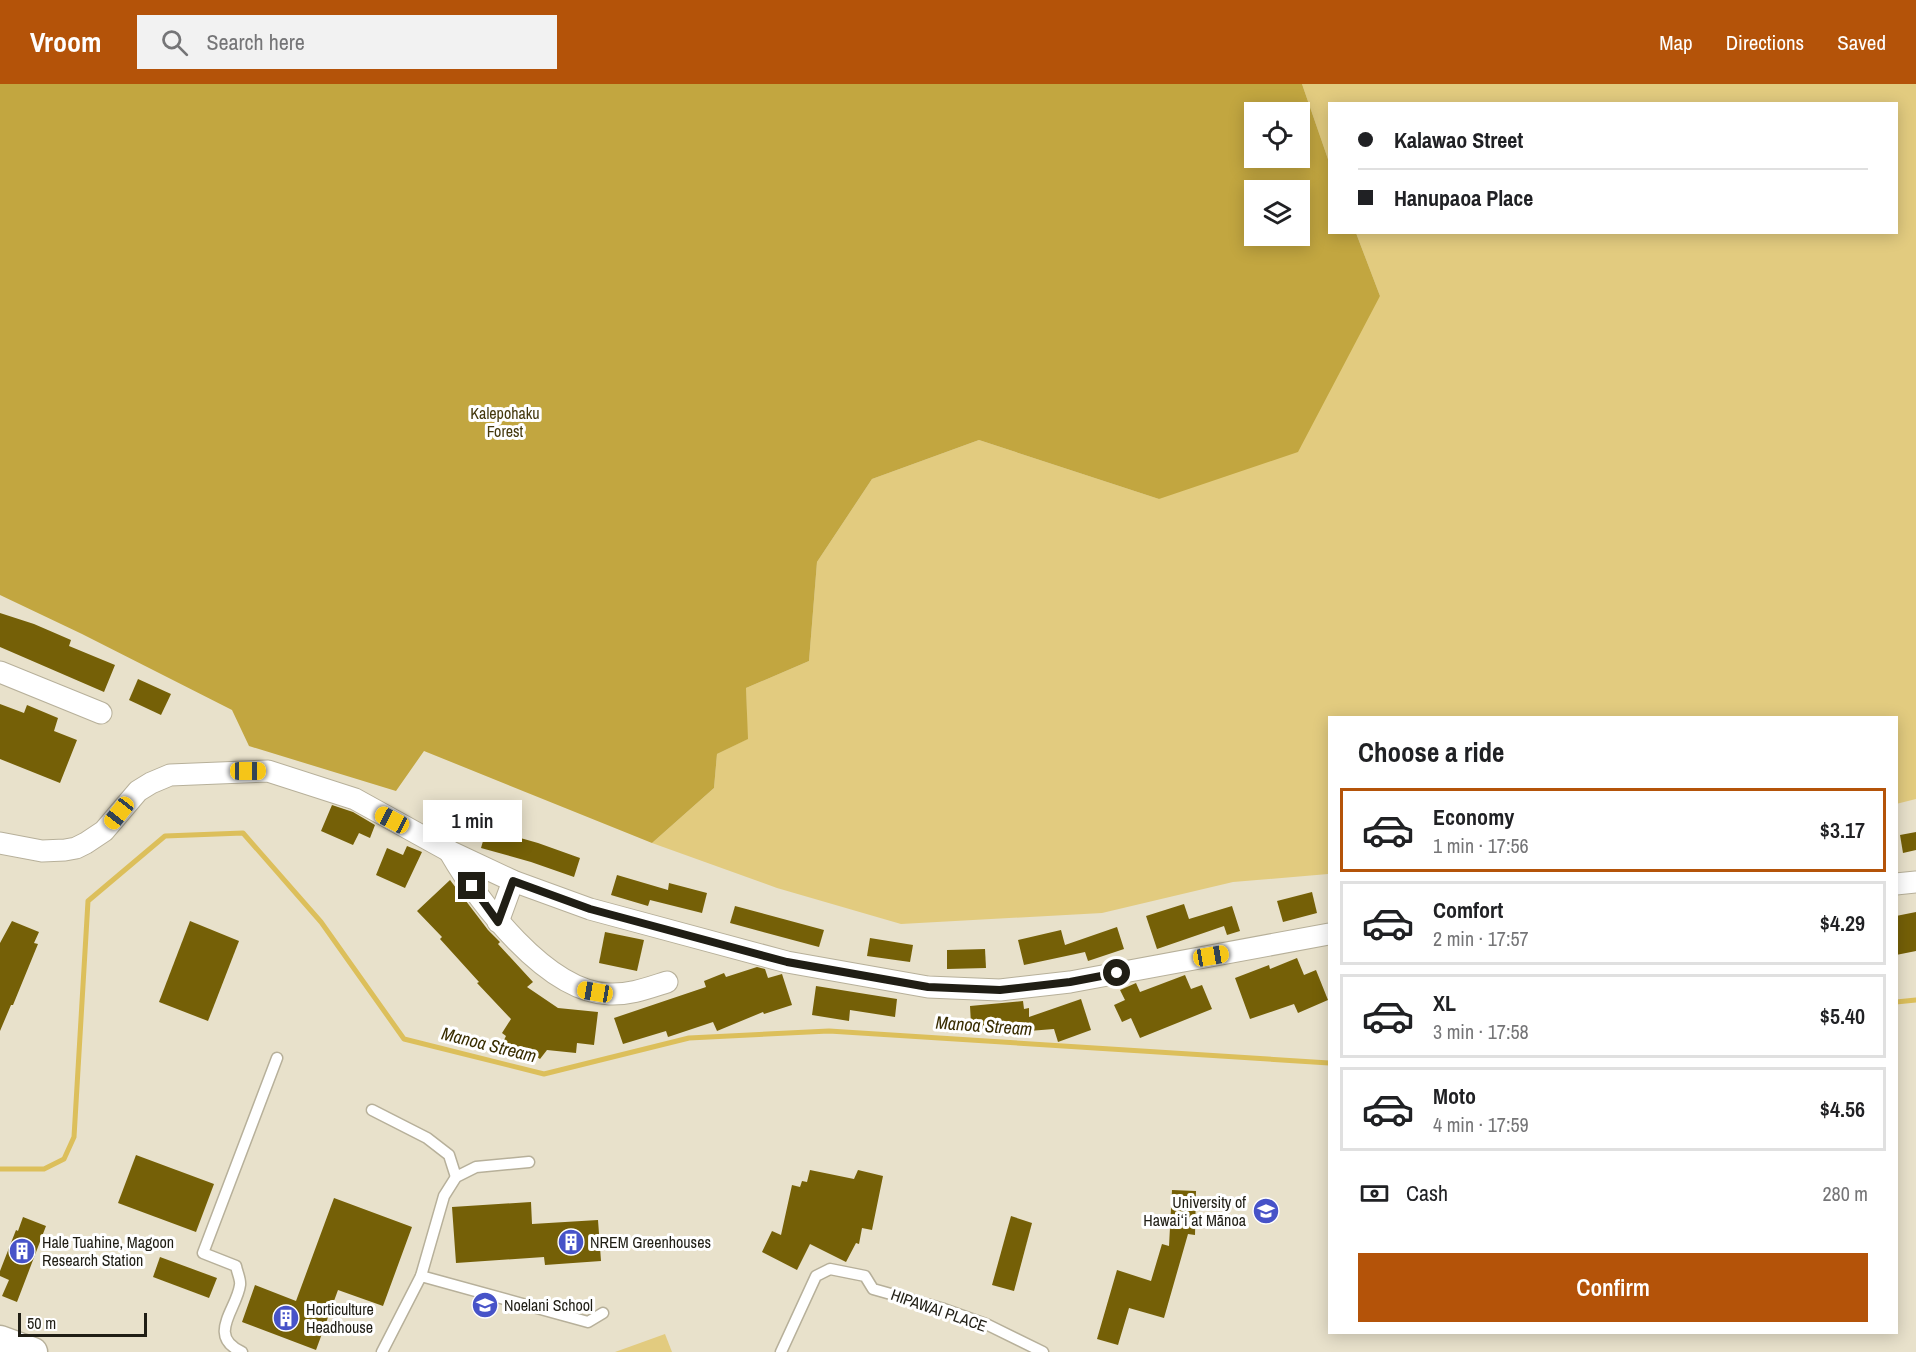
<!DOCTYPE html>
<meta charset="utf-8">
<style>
body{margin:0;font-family:"Archivo Narrow",sans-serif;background:#f2f2f2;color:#202124;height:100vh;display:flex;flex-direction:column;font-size:22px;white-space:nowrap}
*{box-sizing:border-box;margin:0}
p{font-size:20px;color:#757577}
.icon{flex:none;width:33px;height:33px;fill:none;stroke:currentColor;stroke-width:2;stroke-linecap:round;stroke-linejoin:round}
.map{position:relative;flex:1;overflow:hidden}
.details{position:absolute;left:1328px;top:632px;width:570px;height:618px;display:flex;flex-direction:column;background:#fff;border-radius:0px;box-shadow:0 3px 15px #0003}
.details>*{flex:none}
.guide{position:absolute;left:1328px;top:18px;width:570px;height:132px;border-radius:0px;box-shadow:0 3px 15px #0003;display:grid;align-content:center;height:132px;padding:0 30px;background:#fff}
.tools{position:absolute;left:1244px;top:18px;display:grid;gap:12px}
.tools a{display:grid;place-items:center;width:66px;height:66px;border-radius:0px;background:#fff;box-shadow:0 3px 15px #0003;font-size:30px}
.scale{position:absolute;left:18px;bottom:15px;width:129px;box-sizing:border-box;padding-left:6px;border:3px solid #201e15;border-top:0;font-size:16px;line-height:21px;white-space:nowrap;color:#201e15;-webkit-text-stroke:4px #fff;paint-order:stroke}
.end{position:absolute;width:27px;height:27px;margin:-14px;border:8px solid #201e15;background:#fff;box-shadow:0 0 0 3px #fff}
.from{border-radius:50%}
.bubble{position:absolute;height:42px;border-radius:0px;background:#fff;box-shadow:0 3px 15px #0003;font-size:20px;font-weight:600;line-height:42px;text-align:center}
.car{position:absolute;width:18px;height:36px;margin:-18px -9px;border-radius:8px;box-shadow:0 0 4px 2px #0007;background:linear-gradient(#f5c518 24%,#345 0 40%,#f5c518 0 76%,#345 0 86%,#f5c518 0)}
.guide b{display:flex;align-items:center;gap:21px;height:57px;font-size:22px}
.guide b+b{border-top:2px solid #e0e0e0}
.guide i{width:15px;height:15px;background:#202124}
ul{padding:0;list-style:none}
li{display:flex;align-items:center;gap:18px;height:84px;margin:0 12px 9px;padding:0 18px;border:3px solid #e0e0e0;border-radius:0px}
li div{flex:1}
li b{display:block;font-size:22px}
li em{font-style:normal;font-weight:600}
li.selected{border-color:#b45309}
li>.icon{width:54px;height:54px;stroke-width:1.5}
h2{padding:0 30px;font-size:27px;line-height:72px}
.pay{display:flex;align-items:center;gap:15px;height:66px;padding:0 30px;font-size:22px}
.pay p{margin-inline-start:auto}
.button{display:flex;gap:12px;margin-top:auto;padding:12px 30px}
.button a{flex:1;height:69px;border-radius:0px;background:#b45309;color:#fff;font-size:24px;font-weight:600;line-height:69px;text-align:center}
header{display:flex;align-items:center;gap:36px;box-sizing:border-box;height:84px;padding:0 30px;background:#b45309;color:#fff}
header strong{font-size:28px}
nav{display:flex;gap:33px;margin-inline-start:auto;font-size:21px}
.search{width:420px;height:54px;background:#f2f2f2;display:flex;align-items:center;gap:15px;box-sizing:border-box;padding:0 21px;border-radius:0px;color:#757577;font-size:22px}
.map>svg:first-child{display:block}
.green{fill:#e2cb7f}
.forest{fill:#c2a640;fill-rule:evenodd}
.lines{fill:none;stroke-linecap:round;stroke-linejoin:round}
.stream{stroke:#dcbf5b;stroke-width:5}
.building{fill:#756007}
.lane-casing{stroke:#b7b09a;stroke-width:13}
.street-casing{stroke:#b7b09a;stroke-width:23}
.secondary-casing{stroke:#b7b09a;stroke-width:31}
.lane{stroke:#fff;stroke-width:10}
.street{stroke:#fff;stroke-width:21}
.secondary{stroke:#fff;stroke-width:28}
.route{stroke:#201e15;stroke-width:8}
.labels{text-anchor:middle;stroke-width:6;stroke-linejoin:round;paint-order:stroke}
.park-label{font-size:16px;fill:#44380d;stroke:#fff}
.poi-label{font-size:16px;fill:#201e15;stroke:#fff;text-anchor:start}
.street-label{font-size:16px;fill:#201e15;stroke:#fff}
.water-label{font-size:18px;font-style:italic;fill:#392d01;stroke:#fff}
</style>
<header>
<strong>Vroom</strong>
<div class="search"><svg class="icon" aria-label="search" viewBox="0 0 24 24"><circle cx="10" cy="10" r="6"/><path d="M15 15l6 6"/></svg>Search here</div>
<nav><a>Map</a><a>Directions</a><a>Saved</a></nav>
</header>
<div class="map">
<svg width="1916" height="1268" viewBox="0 0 1916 1268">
<rect width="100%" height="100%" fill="#e8e1cb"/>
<!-- green -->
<g class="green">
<polygon points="1302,0 1916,0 1916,715 1896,720 1896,633 1329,633 1328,790 1233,798 1102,829 901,840 777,804 652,759 714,704 717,670 747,655 746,604 809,577 817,478 872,395 979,356 1159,415 1380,212 1356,149 1896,148 1896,20 1329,20 1329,78"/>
<polygon points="665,1250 672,1268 615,1268"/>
</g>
<!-- forest -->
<path class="forest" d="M0,0H1302L1329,78V148L1356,149L1380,212L1298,368L1159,415L979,356L872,395L817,478L809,577L746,604L748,655L717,670L714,704L652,759L424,667L396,707L249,662L232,626L82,550L0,511ZM1254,28H1299V74H1254ZM1254,106H1299V152H1254Z"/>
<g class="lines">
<!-- stream -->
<g class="stream">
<polyline points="1896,918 1916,916"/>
<polyline points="0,1085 44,1085 64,1075 74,1053 88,817 165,752 243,749 321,838 404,955 544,990 689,954 829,947 1329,979"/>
</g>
</g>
<!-- building -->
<g class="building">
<polygon points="0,529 34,540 71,556 69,562 115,581 104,608 0,563"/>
<polygon points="138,595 171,610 161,631 129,616"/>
<polygon points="0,620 24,629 27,621 58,634 54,647 77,656 60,699 0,675"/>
<polygon points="332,721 353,728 375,741 370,754 359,749 353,761 321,747"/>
<polygon points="485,744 538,759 580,774 574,793 531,778 481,764 483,757 481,756"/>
<polygon points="1916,748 1916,766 1903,769 1900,751"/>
<polygon points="407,762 422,768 405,804 376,791 387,764 403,771"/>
<polygon points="617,791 668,806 669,799 707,809 702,829 650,816 648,822 611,811"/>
<polygon points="450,796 488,846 500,858 498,860 533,898 527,903 558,924 598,928 594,961 577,959 576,969 547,966 540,975 527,966 523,972 503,958 506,952 502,949 511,935 477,899 479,898 440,855 442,853 417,827"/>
<polygon points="1312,808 1317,829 1283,838 1277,817"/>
<polygon points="1184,820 1189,835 1232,822 1240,847 1227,851 1224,842 1157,865 1146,832"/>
<polygon points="735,822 824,846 819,863 730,839"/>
<polygon points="1916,828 1916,867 1896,871 1896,832"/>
<polygon points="12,837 39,848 34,859 38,860 13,921 11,921 0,947 0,859"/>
<polygon points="190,837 239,857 208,937 159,918"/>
<polygon points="1117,843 1124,865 1088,877 1085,868 1024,881 1018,856 1061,846 1065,861"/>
<polygon points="605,848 644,856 637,887 599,879"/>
<polygon points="870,854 913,861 910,878 867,872"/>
<polygon points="985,865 986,884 947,885 947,866"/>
<polygon points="1297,874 1304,891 1316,886 1328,916 1298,929 1294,920 1250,935 1235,894 1269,881 1270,885"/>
<polygon points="757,883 765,885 768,894 782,890 792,921 764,930 763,928 717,947 713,938 668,953 666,947 623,960 614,934 706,903 704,897 724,889 726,893"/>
<polygon points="1185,891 1191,905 1202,901 1212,925 1140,954 1131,934 1122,938 1114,921 1125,916 1120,906 1136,899 1140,908"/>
<polygon points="816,902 897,915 895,933 850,926 849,937 812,931"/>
<polygon points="1081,915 1091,946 1058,958 1054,945 992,950 991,944 981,945 981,939 971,940 970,922 1023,917 1024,925 1029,924 1029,933"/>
<polygon points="136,1071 214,1100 196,1148 118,1119"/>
<polygon points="810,1086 854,1095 858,1086 883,1092 872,1146 862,1144 859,1160 856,1159 846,1178 810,1160 797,1186 762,1168 772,1147 781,1151 792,1101 800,1103 802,1097 807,1098"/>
<polygon points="1172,1106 1196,1107 1195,1151 1188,1150 1164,1234 1129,1224 1118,1261 1097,1255 1117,1186 1151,1197 1162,1160 1169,1162"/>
<polygon points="334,1114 412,1143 383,1222 338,1206 316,1266 242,1238 255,1201 296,1217"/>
<polygon points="531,1118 532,1140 598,1136 601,1177 545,1181 544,1173 456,1179 452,1123"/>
<polygon points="1011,1132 1032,1139 1014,1207 992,1201"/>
<polygon points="23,1133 46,1142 17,1218 2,1212 9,1196 0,1192 0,1187 16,1146 18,1147"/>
<polygon points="160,1173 217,1194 209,1214 153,1193"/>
</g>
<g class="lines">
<defs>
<g id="lane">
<polyline points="372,1026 427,1054 449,1071 456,1093"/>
<polyline points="421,1192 444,1112 456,1093 476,1083 529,1078"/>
<path d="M242,1268C206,1252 237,1225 240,1201C241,1196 237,1188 236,1182L203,1169L277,974"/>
<polyline points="382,1268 421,1192 588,1238 603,1229"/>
<polyline points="781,1268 816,1192 830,1185 865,1192 873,1205 944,1225 986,1240 1043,1268"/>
</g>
<g id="street">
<polyline points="0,588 101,629"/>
<polyline points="0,759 42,767 65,766 76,764 86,759 104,747 138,707 151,699 170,691 268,687 355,715 449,767 513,797 590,825 787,878 928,903 1000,906 1070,898 1329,850"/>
<path d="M449,767C478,817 546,908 609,910C630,911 648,904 667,898"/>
<polyline points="1896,800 1916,798"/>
<polyline points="498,838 513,797"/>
</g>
<polyline id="secondary" points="0,1256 33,1268"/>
</defs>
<!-- lane casing -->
<use href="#lane" class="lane-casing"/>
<!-- street casing -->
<use href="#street" class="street-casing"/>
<!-- secondary casing -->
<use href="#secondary" class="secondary-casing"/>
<!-- lane -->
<use href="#lane" class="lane"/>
<!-- street -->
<use href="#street" class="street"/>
<!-- secondary -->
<use href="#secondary" class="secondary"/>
</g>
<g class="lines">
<!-- route -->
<polyline class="route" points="472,802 498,838 513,797 590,825 787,878 928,903 1000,906 1070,898 1117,889"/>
</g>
<!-- icons -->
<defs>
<symbol id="university-disc" viewBox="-11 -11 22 22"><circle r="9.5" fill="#4753c8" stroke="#fff"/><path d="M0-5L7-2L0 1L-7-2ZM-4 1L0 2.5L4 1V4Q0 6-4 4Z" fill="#fff"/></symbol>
<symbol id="building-disc" viewBox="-11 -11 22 22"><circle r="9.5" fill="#4753c8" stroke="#fff"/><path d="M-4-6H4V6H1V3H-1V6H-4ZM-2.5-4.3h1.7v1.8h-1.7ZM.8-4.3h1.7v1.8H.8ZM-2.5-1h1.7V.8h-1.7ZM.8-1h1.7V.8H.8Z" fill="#fff"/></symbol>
<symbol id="school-disc" viewBox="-11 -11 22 22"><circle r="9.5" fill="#4753c8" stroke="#fff"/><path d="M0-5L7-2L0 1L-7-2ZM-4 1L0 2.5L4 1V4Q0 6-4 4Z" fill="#fff"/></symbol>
</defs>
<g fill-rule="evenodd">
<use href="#university-disc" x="1251" y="1112" width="30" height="30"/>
<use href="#building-disc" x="556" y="1143" width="30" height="30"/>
<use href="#building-disc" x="7" y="1152" width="30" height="30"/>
<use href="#school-disc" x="470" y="1206" width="30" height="30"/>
<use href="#building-disc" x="271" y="1219" width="30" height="30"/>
</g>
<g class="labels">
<!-- park labels -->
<g class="park-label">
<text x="505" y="335">Kalepohaku<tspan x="505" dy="18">Forest</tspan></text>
</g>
<!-- poi labels -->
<g class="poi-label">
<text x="1246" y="1124" text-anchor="end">University of<tspan x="1246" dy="18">Hawaiʻi at Mānoa</tspan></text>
<text x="42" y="1164">Hale Tuahine, Magoon<tspan x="42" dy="18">Research Station</tspan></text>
<text x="590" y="1164">NREM Greenhouses</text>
<text x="504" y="1227">Noelani School</text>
<text x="306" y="1231">Horticulture<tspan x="306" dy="18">Headhouse</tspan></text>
</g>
<!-- street labels -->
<g class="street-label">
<text transform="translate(939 1226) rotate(19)" y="6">HIPAWAI PLACE</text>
</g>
<!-- water labels -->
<g class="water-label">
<text transform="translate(984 942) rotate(4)" y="6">Manoa Stream</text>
<text transform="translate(489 961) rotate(14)" y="6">Manoa Stream</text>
</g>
</g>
</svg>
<div class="tools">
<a><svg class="icon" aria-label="locate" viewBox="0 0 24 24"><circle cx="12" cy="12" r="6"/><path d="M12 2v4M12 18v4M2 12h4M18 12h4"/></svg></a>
<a><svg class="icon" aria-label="layers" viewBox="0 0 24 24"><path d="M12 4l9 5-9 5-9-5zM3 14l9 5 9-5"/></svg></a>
</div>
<div class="scale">50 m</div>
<i class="end from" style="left:1117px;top:889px"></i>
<i class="end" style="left:472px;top:802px"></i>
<div class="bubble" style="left:423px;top:716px;width:99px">1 min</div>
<i class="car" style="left:248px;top:687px;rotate:90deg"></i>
<i class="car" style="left:119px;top:729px;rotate:218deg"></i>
<i class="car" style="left:392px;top:736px;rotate:298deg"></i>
<i class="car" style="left:1211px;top:872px;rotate:80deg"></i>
<i class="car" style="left:595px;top:908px;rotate:280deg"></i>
<div class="guide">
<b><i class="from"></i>Kalawao Street</b>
<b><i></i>Hanupaoa Place</b>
</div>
<section class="details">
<h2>Choose a ride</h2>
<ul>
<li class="selected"><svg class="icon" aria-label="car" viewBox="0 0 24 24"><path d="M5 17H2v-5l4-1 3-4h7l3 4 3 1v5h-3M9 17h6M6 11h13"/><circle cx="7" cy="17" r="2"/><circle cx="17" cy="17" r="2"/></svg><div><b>Economy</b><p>1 min · 17:56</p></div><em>$3.17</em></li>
<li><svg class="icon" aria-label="car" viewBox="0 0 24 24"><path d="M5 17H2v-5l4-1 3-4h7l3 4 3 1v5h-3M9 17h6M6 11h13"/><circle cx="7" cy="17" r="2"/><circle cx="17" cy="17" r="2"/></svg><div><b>Comfort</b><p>2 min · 17:57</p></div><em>$4.29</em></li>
<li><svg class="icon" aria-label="car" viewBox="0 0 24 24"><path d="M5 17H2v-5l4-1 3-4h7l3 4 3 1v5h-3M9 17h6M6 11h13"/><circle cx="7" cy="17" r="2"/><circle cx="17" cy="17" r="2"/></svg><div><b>XL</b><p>3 min · 17:58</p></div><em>$5.40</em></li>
<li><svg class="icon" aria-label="car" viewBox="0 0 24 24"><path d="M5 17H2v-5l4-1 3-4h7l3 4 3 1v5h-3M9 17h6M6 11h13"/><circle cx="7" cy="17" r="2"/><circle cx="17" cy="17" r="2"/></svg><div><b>Moto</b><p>4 min · 17:59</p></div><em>$4.56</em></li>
</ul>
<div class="pay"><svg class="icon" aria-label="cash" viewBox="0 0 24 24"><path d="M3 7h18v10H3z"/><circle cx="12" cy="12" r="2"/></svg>Cash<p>280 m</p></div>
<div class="button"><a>Confirm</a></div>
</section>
</div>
